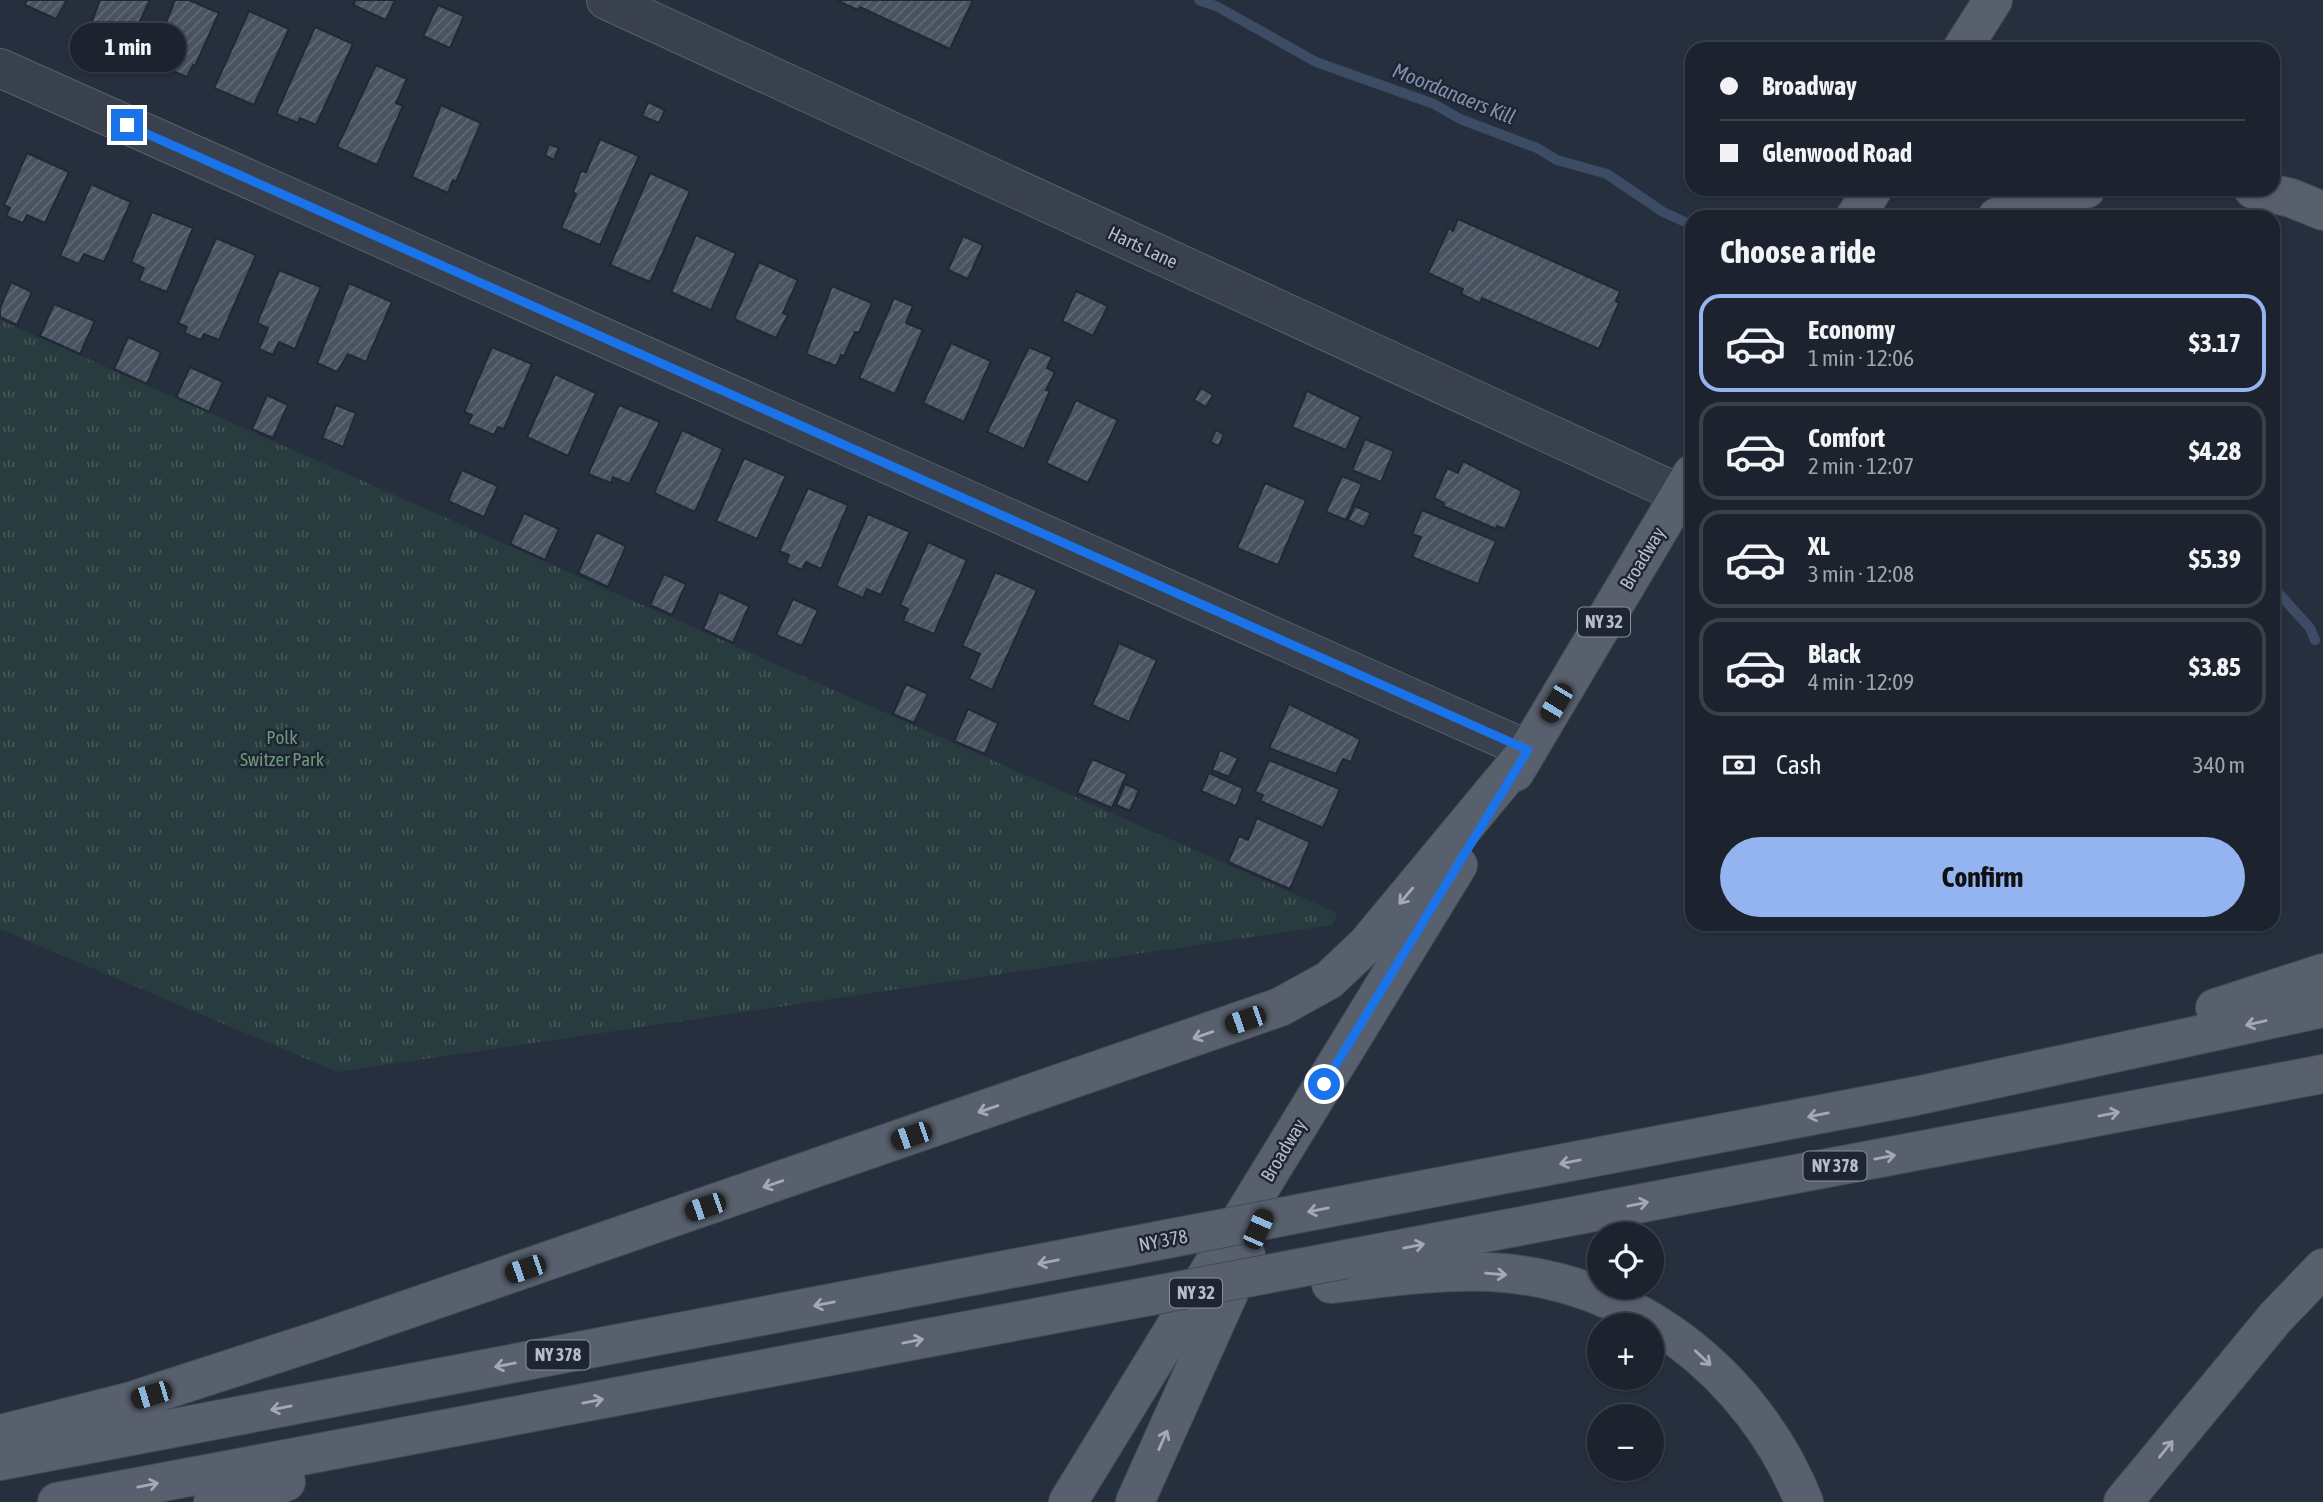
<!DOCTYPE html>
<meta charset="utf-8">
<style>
body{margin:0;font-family:"Asap Condensed",sans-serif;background:#252b36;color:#f1f3f6;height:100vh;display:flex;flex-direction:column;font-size:26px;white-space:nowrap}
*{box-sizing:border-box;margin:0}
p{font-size:23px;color:#a0a4aa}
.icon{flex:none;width:38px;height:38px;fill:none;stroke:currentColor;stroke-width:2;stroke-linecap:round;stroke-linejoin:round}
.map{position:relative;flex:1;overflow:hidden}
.drawer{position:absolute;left:1685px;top:210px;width:595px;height:721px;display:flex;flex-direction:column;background:#1c232e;border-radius:21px;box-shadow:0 2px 5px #0004,0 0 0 2px #3a404a}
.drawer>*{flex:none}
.top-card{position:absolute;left:1685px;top:42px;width:595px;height:154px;border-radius:21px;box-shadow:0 2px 5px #0004,0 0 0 2px #3a404a;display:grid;align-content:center;height:154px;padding:0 35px;background:#1c232e}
.fabs{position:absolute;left:1587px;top:1222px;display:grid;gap:14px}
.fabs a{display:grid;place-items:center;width:77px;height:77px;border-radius:50%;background:#1c232e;box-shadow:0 2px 5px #0004,0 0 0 2px #3a404a;font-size:35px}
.end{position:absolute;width:32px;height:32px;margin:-16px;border:9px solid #1a73e8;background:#fff;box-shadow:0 0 0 4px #fff}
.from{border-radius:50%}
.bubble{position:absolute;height:49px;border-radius:24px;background:#1c232e;box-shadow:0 2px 5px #0004,0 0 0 2px #3a404a;font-size:23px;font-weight:700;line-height:49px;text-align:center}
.car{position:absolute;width:21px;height:42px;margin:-21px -10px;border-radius:9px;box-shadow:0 0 5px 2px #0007;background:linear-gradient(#222 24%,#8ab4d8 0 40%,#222 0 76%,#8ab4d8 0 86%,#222 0)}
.top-card b{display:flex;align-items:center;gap:24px;height:66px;font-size:26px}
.top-card b+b{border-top:2px solid #3a404a}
.top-card i{width:18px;height:18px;background:#f1f3f6}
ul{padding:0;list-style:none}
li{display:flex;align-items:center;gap:21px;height:98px;margin:0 14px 10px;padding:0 21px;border:4px solid #3a404a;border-radius:21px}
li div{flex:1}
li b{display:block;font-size:26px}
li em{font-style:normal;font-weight:700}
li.active{border-color:#93b3f1}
li>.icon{width:63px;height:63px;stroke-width:1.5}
h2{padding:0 35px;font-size:32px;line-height:84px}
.pay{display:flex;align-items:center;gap:18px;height:77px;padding:0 35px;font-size:26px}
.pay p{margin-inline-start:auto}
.primary-button{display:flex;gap:14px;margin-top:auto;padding:14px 35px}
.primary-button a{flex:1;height:80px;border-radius:42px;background:#93b3f1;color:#111;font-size:28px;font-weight:700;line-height:80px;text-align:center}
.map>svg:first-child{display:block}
.park{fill:url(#park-tufts)}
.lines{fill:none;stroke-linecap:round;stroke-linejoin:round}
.stream{stroke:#3d4c65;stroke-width:10}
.building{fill:url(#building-hatch);stroke:#212835;stroke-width:2}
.minor-casing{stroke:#585f6b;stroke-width:40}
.primary-casing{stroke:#434a57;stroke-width:40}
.minor{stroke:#3a414e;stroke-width:38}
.primary{stroke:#58606d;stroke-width:38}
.primary-bridge-casing{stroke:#434a57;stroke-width:40;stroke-linecap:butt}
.primary-bridge{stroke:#58606d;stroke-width:38}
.oneway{stroke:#a3aab6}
.route{stroke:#1a73e8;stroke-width:9}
.labels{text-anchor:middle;stroke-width:5;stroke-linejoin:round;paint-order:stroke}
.shield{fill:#1f2633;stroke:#89909b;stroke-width:2}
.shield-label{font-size:18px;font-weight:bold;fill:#b6bdc8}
.street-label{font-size:19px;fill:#b6bdc8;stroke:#1f2633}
.park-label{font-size:19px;fill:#6f987a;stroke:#1f2633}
.water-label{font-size:21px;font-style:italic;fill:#8091ae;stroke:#1f2633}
</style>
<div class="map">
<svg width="2323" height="1502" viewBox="0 0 2323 1502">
<defs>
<pattern id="park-tufts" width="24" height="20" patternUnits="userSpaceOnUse" patternTransform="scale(1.75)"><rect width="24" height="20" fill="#283b3e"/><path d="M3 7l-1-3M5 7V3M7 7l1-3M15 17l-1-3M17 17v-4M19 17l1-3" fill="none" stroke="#455558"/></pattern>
<pattern id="building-hatch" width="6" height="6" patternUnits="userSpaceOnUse" patternTransform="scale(1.75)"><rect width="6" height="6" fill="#485261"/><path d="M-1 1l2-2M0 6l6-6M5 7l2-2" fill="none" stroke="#606976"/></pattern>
</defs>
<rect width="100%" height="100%" fill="#262f3d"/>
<!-- park -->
<polygon class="park" points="0,320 1337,913 1333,925 337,1072 0,929"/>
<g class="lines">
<!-- stream -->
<g class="stream">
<polyline points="1199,0 1218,7 1316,62 1434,104 1460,119 1537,148 1557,160 1607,174 1663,212 1692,225"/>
<polyline points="2273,587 2310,628 2315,640"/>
</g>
</g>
<!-- building -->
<g class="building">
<polygon points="27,0 67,0 56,19 25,5"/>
<polygon points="100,0 150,0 127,48 88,32"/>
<polygon points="175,0 189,0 219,13 195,66 193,65 187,77 151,62"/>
<polygon points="356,0 395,0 386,20 353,5"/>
<polygon points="836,0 973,0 950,49 860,7 858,10"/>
<polygon points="438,5 464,16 450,48 423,36"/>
<polygon points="249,11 289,29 254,105 214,88"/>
<polygon points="315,27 353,44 316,125 300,118 298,123 276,114"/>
<polygon points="376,65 407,79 396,103 403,106 377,165 337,147"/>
<polygon points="648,102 665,110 659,123 642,116"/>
<polygon points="441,105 481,123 456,182 453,180 448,193 412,177"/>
<polygon points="600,139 639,156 600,245 561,228 576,194 573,192 581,171 586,172"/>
<polygon points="549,144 559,148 554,160 545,155"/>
<polygon points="27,153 69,172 45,223 27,215 23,223 6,216 10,208 4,205"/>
<polygon points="650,173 690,191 650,282 610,265"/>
<polygon points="91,184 131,202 104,262 84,254 79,264 60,256"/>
<polygon points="152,212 193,228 167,292 139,281 144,268 131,262"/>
<polygon points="1458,219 1620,291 1616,301 1619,303 1599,349 1482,298 1480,303 1461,294 1463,289 1428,273 1449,228 1453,231"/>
<polygon points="696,235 736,253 711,310 671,292"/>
<polygon points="963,236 983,245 968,279 948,270"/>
<polygon points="216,238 256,255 219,340 204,334 201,340 184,333 187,327 178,323"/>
<polygon points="759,262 798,280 783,313 788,315 776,338 734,319"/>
<polygon points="279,270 321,287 295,349 279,342 273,355 259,349 268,328 257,323"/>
<polygon points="11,282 32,292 17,325 0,317 0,308"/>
<polygon points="349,283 392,302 366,362 348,354 337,372 317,363"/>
<polygon points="832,286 872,303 859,333 855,332 844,356 841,355 836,366 806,354"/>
<polygon points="1076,291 1108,306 1093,336 1062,321"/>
<polygon points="894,298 913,306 906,323 923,330 895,394 859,378"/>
<polygon points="54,304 95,321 80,354 40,336"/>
<polygon points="128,337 161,352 147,384 114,369"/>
<polygon points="951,343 991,361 964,422 923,403"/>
<polygon points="492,347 532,364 504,429 498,427 494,435 468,424 472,415 464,412"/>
<polygon points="1029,347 1052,357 1047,368 1055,372 1046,390 1050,391 1024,449 987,432"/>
<polygon points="190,367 223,382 209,412 176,397"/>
<polygon points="555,374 596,393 568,456 527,437"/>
<polygon points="1201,388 1213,395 1206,407 1194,400"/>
<polygon points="1307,391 1361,417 1346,450 1292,427"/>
<polygon points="267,395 288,405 273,438 252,429"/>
<polygon points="1076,400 1118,420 1088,483 1046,463"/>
<polygon points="336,405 356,413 343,447 322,438"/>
<polygon points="619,405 660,422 629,484 613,477 611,483 588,474"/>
<polygon points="682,430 723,449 695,512 654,493"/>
<polygon points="1216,430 1224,434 1219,446 1210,442"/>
<polygon points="1365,439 1394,451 1381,482 1352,470"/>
<polygon points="744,458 786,476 757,539 716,521"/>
<polygon points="1463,461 1522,491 1505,529 1497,526 1496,529 1443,506 1444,503 1434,498 1447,468 1458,473"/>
<polygon points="462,470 498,486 484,517 448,501"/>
<polygon points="1342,476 1362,484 1346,520 1326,512"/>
<polygon points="1265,483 1306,500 1278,565 1237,548"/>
<polygon points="808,488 848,505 821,569 806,562 802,570 786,563 789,555 779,551"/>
<polygon points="1355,506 1371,513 1364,527 1348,520"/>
<polygon points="1422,510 1496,541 1478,584 1412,557 1421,537 1412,534"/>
<polygon points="524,513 559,529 545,560 510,544"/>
<polygon points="868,514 910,532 881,595 867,589 863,598 836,586"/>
<polygon points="596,532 626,546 608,587 578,573"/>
<polygon points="928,542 967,560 934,634 903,621 908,609 900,605"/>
<polygon points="995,572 1037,590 992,690 969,679 980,654 962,646"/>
<polygon points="664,574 686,584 672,615 650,605"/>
<polygon points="719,592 749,606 733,643 703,629"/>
<polygon points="793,599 818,610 802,646 776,635"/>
<polygon points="1119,643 1157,660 1129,722 1092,705"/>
<polygon points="906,684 928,694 914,723 893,714"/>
<polygon points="1289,704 1360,739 1351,762 1343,759 1336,774 1269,748"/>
<polygon points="968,709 998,723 985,754 954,741"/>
<polygon points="1220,750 1238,758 1229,777 1212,770"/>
<polygon points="1092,759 1127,774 1112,808 1077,793"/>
<polygon points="1269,760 1340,789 1323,828 1260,801 1263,795 1255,792"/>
<polygon points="1209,773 1243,788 1236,806 1201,791"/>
<polygon points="1125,784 1139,790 1130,811 1116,805"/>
<polygon points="1257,818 1310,842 1290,889 1228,862 1239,836 1248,840"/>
</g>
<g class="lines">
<defs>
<g id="minor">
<polyline points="606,0 1680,494"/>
<polyline points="0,68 1528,750"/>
</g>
<g id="primary">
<polyline points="1962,49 1993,0"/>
<polyline points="2253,189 2291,198 2323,211"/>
<polyline points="1855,217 1873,189"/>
<polyline points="1997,217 2067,192 2086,189"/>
<polyline points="1515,772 1692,474"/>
<polyline points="2215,1008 2323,973"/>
<polyline points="1385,1197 1916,1096 2323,1008"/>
<polyline points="1347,1259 2323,1074"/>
<path d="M1331,1284C1384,1278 1437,1270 1490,1272C1632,1279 1752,1373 1804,1502"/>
<polyline points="0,1434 128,1402 319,1340 1280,1007 1329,980 1367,944 1528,750"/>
<polyline points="0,1461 1115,1249"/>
<polyline points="57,1502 1081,1309"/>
<polyline points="213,1502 286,1482"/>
<polyline points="1068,1502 1458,865"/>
<polyline points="1135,1502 1246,1255"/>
<polyline points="2123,1502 2275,1318 2323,1268"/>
</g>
</defs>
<!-- minor casing -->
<use href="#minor" class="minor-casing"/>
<!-- primary casing -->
<use href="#primary" class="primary-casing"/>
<!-- minor -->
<use href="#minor" class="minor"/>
<!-- primary -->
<use href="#primary" class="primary"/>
<defs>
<g id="primary-bridge">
<polyline points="1115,1249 1385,1197"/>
<polyline points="1081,1309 1347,1259"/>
</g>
</defs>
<!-- primary-bridge casing -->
<use href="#primary-bridge" class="primary-bridge-casing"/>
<!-- primary-bridge -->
<use href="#primary-bridge" class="primary-bridge"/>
</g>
<!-- one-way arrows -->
<defs><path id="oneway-shaft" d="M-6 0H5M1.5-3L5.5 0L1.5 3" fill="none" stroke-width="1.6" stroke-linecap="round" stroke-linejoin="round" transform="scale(1.75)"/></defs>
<g class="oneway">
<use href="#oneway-shaft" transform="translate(1406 896) rotate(130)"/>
<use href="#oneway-shaft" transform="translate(2256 1023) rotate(167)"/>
<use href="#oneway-shaft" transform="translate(1203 1035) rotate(161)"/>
<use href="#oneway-shaft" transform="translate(988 1109) rotate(161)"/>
<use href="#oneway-shaft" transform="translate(2109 1114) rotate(-11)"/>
<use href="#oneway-shaft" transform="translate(1818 1115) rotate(169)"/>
<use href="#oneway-shaft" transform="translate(1885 1157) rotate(-11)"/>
<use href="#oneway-shaft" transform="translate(1570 1162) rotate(169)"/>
<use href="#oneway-shaft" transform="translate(773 1184) rotate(161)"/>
<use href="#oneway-shaft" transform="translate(1638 1204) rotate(-11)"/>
<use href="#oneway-shaft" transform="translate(1318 1210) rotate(169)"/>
<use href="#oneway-shaft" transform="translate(1414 1246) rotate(-11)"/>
<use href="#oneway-shaft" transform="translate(1048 1262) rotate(169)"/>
<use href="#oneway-shaft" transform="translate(1496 1274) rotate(5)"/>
<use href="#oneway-shaft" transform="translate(824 1304) rotate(169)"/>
<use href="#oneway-shaft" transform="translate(913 1341) rotate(-11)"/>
<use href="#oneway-shaft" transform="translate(1703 1358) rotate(43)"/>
<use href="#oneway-shaft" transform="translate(505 1365) rotate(169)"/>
<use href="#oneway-shaft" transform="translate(593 1401) rotate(-11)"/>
<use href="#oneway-shaft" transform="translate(281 1408) rotate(169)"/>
<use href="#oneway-shaft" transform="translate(1163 1440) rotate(-66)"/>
<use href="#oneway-shaft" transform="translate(2166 1449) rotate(-51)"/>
<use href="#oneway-shaft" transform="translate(148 1485) rotate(-11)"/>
</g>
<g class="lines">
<!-- route -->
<polyline class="route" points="127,125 1528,750 1324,1084"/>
</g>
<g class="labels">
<!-- shield labels -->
<g class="shield">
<rect x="1578" y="607.5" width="52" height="29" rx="5"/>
<rect x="1803.5" y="1151.5" width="63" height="29" rx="5"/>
<rect x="1170" y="1278.5" width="52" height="29" rx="5"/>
<rect x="526.5" y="1340.5" width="63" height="29" rx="5"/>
</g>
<g class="shield-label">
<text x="1604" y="628">NY 32</text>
<text x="1835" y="1172">NY 378</text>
<text x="1196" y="1299">NY 32</text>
<text x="558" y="1361">NY 378</text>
</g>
<!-- street labels -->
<g class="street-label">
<text transform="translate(1143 247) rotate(25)" y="7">Harts Lane</text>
<text transform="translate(1642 558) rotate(-59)" y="7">Broadway</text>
<text transform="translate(1283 1150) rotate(-59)" y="7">Broadway</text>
<text transform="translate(1163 1240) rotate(-11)" y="7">NY 378</text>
</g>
<!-- park labels -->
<g class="park-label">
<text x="282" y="744">Polk<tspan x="282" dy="22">Switzer Park</tspan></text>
</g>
<!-- water labels -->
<g class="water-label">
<text transform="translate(1454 94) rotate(22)" y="7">Moordanaers Kill</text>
</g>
</g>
</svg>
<div class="fabs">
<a><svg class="icon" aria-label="locate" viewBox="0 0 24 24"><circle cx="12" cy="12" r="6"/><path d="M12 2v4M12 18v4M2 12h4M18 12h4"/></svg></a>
<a>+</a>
<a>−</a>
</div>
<i class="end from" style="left:1324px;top:1084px"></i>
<i class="end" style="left:127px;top:125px"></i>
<div class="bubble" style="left:70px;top:23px;width:116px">1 min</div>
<i class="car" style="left:1556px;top:703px;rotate:211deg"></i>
<i class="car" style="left:1245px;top:1020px;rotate:251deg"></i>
<i class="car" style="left:911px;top:1136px;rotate:251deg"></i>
<i class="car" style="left:705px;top:1207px;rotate:251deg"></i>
<i class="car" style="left:1258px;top:1229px;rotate:24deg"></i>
<i class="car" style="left:525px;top:1269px;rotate:251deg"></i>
<i class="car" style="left:151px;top:1395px;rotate:253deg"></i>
<div class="top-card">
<b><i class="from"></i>Broadway</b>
<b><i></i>Glenwood Road</b>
</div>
<section class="drawer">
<h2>Choose a ride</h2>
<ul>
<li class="active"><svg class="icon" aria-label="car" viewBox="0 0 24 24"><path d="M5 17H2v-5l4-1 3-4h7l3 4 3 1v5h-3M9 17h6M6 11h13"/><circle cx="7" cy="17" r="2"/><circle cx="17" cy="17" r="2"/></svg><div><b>Economy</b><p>1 min · 12:06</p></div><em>$3.17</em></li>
<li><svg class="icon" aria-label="car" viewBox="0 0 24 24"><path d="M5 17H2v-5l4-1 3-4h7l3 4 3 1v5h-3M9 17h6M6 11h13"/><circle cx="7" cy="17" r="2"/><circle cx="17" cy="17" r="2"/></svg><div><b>Comfort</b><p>2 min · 12:07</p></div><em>$4.28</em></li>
<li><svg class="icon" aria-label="car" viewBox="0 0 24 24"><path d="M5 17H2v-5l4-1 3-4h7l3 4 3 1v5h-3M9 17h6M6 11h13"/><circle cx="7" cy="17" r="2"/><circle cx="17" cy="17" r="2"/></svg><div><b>XL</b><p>3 min · 12:08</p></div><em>$5.39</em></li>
<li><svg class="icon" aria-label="car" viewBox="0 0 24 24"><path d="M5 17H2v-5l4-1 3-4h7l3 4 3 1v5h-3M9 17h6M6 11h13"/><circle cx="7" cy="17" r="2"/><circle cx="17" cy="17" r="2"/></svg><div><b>Black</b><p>4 min · 12:09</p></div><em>$3.85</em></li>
</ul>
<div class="pay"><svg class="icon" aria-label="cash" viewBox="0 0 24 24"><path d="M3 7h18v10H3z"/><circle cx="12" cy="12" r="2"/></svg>Cash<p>340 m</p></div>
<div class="primary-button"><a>Confirm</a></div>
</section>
</div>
